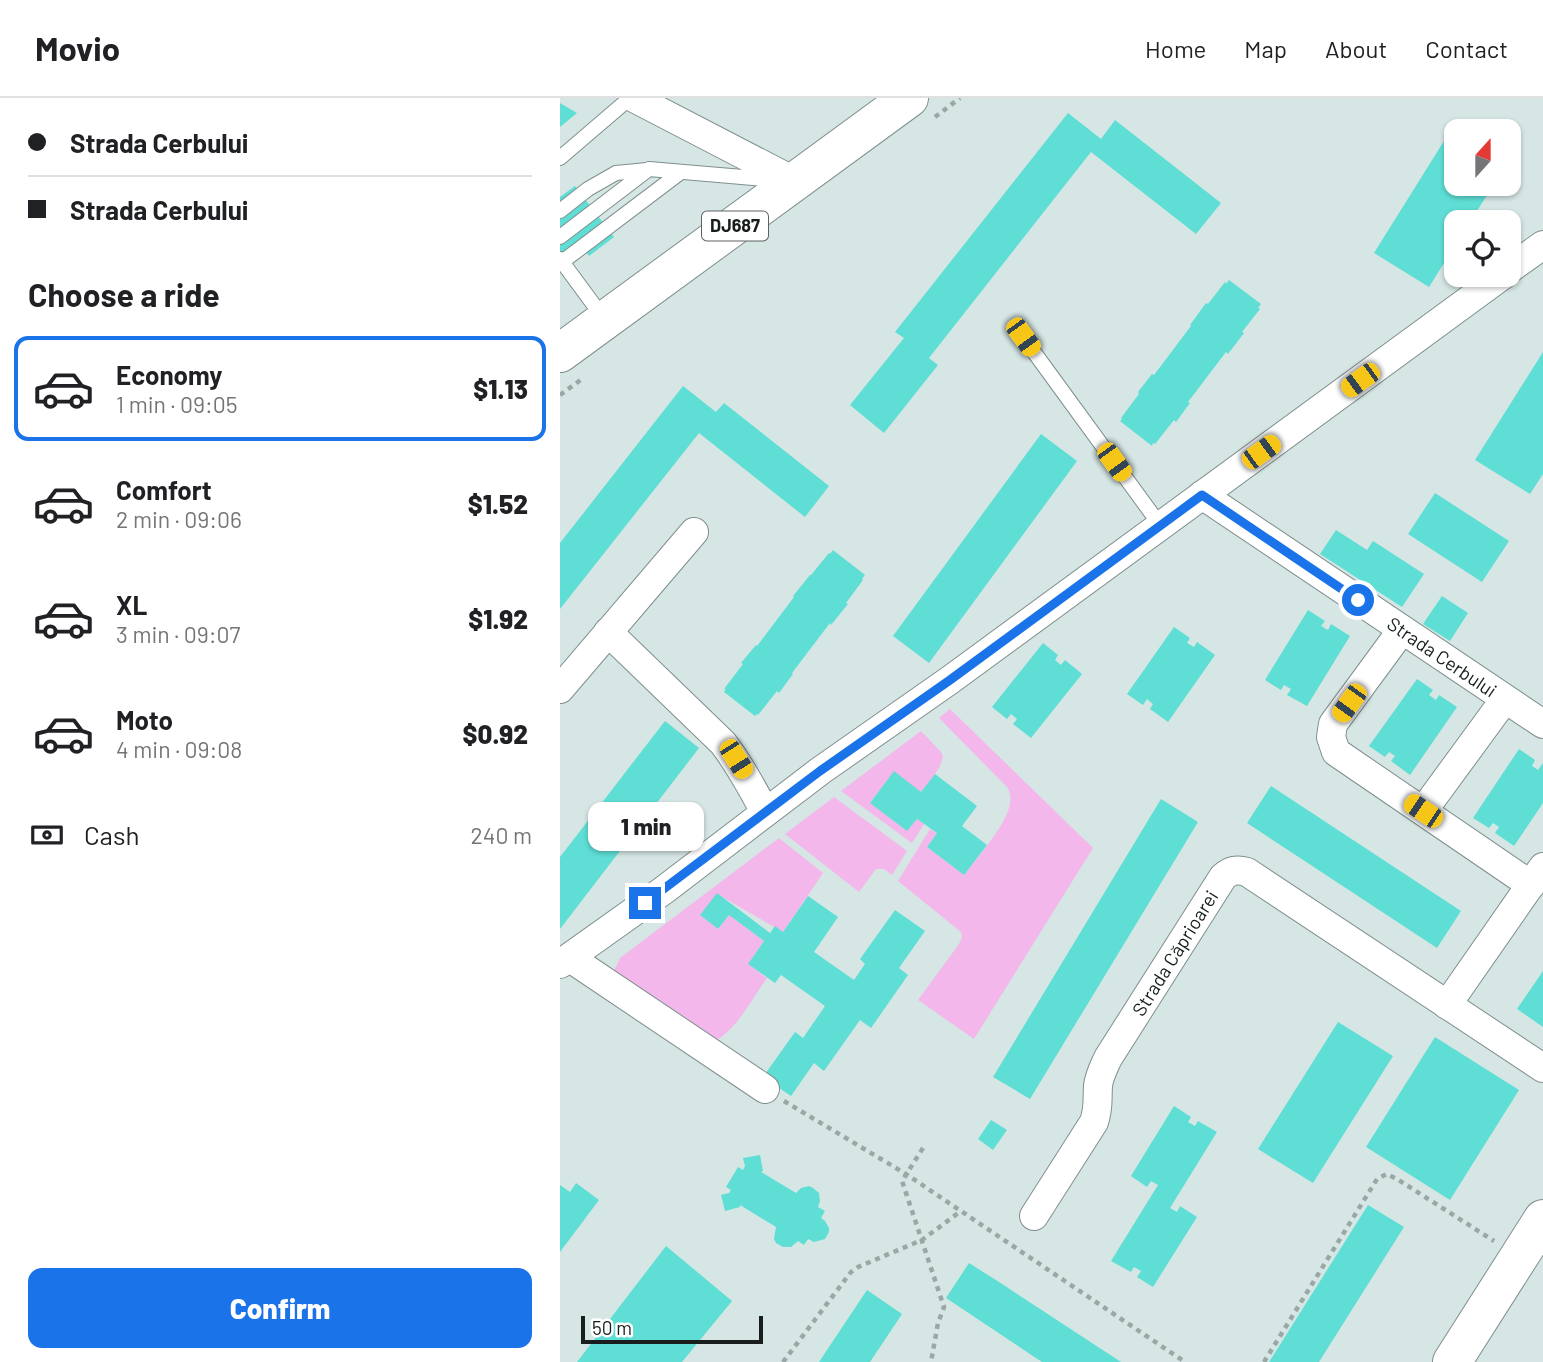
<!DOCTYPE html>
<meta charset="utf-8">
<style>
body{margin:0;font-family:Barlow,sans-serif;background:#f2f2f2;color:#202124;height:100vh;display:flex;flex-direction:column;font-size:26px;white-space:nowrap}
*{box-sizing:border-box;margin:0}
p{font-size:23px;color:#757577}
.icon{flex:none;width:38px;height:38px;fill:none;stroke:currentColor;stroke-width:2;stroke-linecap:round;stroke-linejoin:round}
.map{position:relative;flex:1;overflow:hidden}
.side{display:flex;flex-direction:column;background:#fff;width:560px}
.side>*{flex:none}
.banner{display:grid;align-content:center;height:154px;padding:0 28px;background:#fff}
.needle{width:46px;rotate:21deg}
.fabs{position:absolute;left:884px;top:21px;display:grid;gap:14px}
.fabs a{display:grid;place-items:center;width:77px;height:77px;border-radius:14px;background:#fff;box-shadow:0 2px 5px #0004;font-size:35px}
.scale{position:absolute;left:21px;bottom:18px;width:182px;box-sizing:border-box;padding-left:7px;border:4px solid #171e1d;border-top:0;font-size:19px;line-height:24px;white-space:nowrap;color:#171e1d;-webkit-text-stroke:5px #fff;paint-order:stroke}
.end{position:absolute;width:32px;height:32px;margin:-16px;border:9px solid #1a73e8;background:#fff;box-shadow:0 0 0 4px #fff}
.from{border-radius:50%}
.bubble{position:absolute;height:49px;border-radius:14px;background:#fff;box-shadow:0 2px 5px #0004;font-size:23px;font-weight:800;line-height:49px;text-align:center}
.car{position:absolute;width:21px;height:42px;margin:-21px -10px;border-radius:9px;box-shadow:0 0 5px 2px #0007;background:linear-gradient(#f5c518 24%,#345 0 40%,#f5c518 0 76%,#345 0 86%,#f5c518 0)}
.banner b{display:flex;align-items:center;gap:24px;height:66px;font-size:26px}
.banner b+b{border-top:2px solid #e0e0e0}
.banner i{width:18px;height:18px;background:#202124}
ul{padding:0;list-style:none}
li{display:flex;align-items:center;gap:21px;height:105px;margin:0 14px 10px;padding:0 14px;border:4px solid transparent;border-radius:14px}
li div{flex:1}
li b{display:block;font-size:26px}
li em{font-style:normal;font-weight:800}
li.on{border-color:#1a73e8}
li>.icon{width:63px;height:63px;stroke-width:1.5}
h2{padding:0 28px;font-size:32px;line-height:84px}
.pay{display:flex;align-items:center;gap:18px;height:77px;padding:0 28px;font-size:26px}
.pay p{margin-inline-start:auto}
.primary-button{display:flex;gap:14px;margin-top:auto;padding:14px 28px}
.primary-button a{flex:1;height:80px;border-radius:14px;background:#1a73e8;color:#fff;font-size:28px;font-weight:800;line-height:80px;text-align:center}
header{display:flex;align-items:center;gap:42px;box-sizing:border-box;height:98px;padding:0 35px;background:#fff;border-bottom:2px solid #e0e0e0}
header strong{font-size:33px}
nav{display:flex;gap:38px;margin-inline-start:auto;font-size:24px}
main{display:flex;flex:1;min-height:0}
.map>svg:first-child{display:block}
.green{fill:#f4b7eb}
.building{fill:#5fded5}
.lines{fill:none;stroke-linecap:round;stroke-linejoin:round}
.service-casing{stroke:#7f8f8e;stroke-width:16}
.minor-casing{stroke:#7f8f8e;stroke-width:30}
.secondary-casing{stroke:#7f8f8e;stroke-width:40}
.primary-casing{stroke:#7f8f8e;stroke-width:40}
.path{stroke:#99a7a5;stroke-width:4.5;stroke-dasharray:5 5;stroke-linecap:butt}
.service{stroke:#fff;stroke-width:14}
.minor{stroke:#fff;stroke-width:28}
.secondary{stroke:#fff;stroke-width:38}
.primary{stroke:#fff;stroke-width:38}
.route{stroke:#1a73e8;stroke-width:9}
.labels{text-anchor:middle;stroke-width:5;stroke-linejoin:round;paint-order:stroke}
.shield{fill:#fff;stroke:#5d6261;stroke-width:2}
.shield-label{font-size:18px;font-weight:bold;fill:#171e1d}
.street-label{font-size:19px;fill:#171e1d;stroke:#fff}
</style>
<header>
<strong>Movio</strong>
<nav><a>Home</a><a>Map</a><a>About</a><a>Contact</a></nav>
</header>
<main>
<section class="side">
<div class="banner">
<b><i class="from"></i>Strada Cerbului</b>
<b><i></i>Strada Cerbului</b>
</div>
<h2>Choose a ride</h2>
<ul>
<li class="on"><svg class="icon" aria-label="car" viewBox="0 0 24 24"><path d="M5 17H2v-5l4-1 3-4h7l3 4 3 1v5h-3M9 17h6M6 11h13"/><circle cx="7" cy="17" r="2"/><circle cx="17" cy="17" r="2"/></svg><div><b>Economy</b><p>1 min · 09:05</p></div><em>$1.13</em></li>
<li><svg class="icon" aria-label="car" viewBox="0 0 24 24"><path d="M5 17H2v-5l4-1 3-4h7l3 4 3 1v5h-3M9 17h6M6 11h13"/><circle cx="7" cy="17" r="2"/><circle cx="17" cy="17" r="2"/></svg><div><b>Comfort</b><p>2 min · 09:06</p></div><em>$1.52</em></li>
<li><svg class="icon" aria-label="car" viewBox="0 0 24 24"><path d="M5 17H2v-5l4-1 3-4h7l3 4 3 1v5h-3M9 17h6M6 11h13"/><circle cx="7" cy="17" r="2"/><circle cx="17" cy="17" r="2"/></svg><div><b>XL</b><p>3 min · 09:07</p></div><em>$1.92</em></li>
<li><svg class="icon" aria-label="car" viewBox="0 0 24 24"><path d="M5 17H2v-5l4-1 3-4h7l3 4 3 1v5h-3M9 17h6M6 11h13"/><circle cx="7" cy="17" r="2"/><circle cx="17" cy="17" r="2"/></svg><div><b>Moto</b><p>4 min · 09:08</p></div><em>$0.92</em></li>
</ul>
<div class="pay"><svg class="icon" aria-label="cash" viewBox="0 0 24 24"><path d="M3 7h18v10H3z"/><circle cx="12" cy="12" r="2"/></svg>Cash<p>240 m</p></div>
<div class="primary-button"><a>Confirm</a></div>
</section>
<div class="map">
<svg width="983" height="1264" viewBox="0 0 983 1264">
<rect width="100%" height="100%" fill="#d5e6e4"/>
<!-- green -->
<g class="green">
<path d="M390,611L533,750L414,941L358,902L399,846L402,839L401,834L338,783L370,731L377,735L367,749L404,777C417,760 448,725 450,705C451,699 450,694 447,689L379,620Z"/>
<path d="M361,633L381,654L383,658C381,672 369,683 361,694L334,674L310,704L347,733L357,721L364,726L352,745L281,693Z"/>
<polygon points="274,699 347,753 332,777 324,771 316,771 299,794 225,736"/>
<path d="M219,740L263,775L223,834L157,796L140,817L158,831L169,817L204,843L188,866L207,880C191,902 178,930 154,944L54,873L60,860Z"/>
</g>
<!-- building -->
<g class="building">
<polygon points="0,5 17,15 0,29"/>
<polygon points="508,15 541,41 555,22 661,105 636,136 531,54 369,260 378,267 324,335 290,307 344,240 335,234"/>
<polygon points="894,27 904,33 896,33 896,86 934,86 910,124 896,124 896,146 869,189 814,155"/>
<polygon points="15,88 54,139 29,158 24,151 0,169 0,99"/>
<polygon points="669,182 701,206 698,210 700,211 682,234 684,235 668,256 666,254 628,304 630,305 616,324 614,322 595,346 593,345 592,348 560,323 562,321 561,320 579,296 578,294 592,276 594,277 631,228 630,227 646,205 648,206 665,184 666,186"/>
<polygon points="983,254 983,376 970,396 915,362"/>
<polygon points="123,288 156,314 164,305 269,388 245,419 139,335 0,511 0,445"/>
<polygon points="481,336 517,363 369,565 333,538"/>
<polygon points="875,395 949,443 922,484 848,436"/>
<polygon points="776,432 807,452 813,443 864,476 842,509 760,456"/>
<polygon points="273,452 305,477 302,481 303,482 286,505 288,506 271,527 270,525 232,575 233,576 219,595 217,593 198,617 197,616 195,618 164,594 166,591 164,591 183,566 181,565 196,547 197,548 234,499 233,498 250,477 251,477 269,455 270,456"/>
<polygon points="882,498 908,515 890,543 863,526"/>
<polygon points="748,512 765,523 761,528 768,532 771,526 790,538 747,608 727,597 731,591 724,587 721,592 705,582"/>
<polygon points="614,529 630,540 627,545 634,549 637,544 655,557 608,624 590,611 593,606 587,601 583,607 567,596"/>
<polygon points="483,545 498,557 495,562 501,567 505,562 522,576 471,640 453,626 457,621 451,616 447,621 432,609"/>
<polygon points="857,581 873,592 869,597 876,602 879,597 897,609 850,677 831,663 835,658 829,654 825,659 809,648"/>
<polygon points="105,623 139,650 0,831 0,759"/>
<polygon points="959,651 975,662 972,668 978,672 983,665 983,705 954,748 935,735 939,729 933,725 929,730 913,720"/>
<polygon points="334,673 361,694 375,676 417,708 402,728 427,747 404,777 367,749 377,735 357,721 347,733 310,705"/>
<polygon points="711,688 901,813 877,850 687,725"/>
<polygon points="601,701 638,724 470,1001 433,979"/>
<polygon points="157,795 210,835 215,828 223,834 248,798 278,819 254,854 294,882 305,866 300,861 335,812 365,833 339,870 348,877 311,930 300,922 264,973 254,965 231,998 203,979 235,934 243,940 265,908 221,877 215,885 188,866 204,843 169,817 158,831 140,817"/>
<polygon points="983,873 983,929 957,911"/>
<polygon points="778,924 833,958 753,1085 698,1051"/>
<polygon points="875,939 959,992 890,1102 806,1049"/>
<polygon points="614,1008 631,1019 628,1024 635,1028 638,1023 657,1034 610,1110 617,1114 620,1108 637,1119 593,1189 577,1179 581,1173 574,1169 571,1174 551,1163 598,1087 591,1083 587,1089 571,1078"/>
<polygon points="431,1022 447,1032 433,1052 418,1041"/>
<polygon points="200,1057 203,1073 201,1074 236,1095 241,1090 249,1088 253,1090 259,1095 260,1103 258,1109 265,1113 261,1120 265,1123 269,1130 269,1134 265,1141 254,1144 248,1141 244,1147 238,1143 231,1149 223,1149 216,1145 214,1141 216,1129 180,1107 180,1109 165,1113 161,1097 169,1095 171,1092 166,1089 178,1069 183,1072 185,1068 183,1060"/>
<polygon points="16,1085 39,1102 0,1154 0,1087 10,1094"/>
<polygon points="808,1107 844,1129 759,1264 709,1264"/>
<polygon points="106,1148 172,1203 122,1264 17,1264"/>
<polygon points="409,1165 439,1184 561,1264 482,1264 386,1200"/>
<polygon points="307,1192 342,1216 310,1264 259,1264"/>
</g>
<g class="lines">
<defs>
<g id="service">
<polyline points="0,60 70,0"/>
<polyline points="0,113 28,91 56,75 87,72"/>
<polyline points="0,139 89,71 217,82"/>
<polyline points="0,161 45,222"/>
<polyline points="2,164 121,74"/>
<polyline points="463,239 600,427"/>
</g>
<g id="minor">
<polyline points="74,0 236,84"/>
<polyline points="948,172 983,147"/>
<polyline points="642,397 983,626"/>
<polyline points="842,532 773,626 771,639 776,654 971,787"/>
<path d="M48,534L163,645C180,667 192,690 205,714"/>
<polyline points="0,591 134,434"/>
<polyline points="863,713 945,601"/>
<polyline points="10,860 205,991"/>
<polyline points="0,866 104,792 260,673 390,582 943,177"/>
<polyline points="887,907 983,769"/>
<path d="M474,1118L534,1024C539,1010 537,1002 538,988C539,978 544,969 548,960L663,779C671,772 677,771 687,774L983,970"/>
</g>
<polyline id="secondary" points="892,1264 983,1121"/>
<polyline id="primary" points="0,255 349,0"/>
</defs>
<!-- service casing -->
<use href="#service" class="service-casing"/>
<!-- minor casing -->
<use href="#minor" class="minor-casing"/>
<!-- secondary casing -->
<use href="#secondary" class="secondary-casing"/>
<!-- primary casing -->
<use href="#primary" class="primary-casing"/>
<!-- path -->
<g class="path">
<polyline points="375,19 400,0"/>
<polyline points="0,297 22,281"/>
<polyline points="224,1003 346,1076 625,1264"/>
<polyline points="363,1050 342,1083 384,1209 378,1225 371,1264"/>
<polyline points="223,1264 291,1174 298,1169 362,1142 401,1113"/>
<polyline points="704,1264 817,1081 827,1076 837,1081 934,1143"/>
</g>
<!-- service -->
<use href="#service" class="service"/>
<!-- minor -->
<use href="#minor" class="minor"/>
<!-- secondary -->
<use href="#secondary" class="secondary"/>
<!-- primary -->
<use href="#primary" class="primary"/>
</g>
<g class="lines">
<!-- route -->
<polyline class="route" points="85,805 260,673 390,582 642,397 798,502"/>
</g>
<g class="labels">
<!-- shield labels -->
<rect class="shield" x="142" y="113.5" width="66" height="29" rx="5"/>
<g class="shield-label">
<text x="175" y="134">DJ687</text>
</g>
<!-- street labels -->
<g class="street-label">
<text transform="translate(882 559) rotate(34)" y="7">Strada Cerbului</text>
<text transform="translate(615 855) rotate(-58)" y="7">Strada Căprioarei</text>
</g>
</g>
</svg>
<div class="fabs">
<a><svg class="needle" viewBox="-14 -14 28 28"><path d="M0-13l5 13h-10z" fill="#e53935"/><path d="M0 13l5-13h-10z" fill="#757577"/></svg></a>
<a><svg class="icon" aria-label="locate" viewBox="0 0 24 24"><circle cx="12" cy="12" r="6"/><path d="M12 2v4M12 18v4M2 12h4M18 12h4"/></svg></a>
</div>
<div class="scale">50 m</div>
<i class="end from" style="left:798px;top:502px"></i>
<i class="end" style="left:85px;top:805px"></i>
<div class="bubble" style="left:28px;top:704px;width:116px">1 min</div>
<i class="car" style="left:463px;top:239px;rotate:144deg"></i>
<i class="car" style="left:800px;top:282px;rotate:234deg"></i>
<i class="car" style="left:701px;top:354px;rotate:54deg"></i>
<i class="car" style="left:554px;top:364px;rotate:144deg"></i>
<i class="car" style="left:789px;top:605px;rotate:216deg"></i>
<i class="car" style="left:176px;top:661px;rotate:148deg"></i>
<i class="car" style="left:863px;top:713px;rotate:304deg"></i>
</div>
</main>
